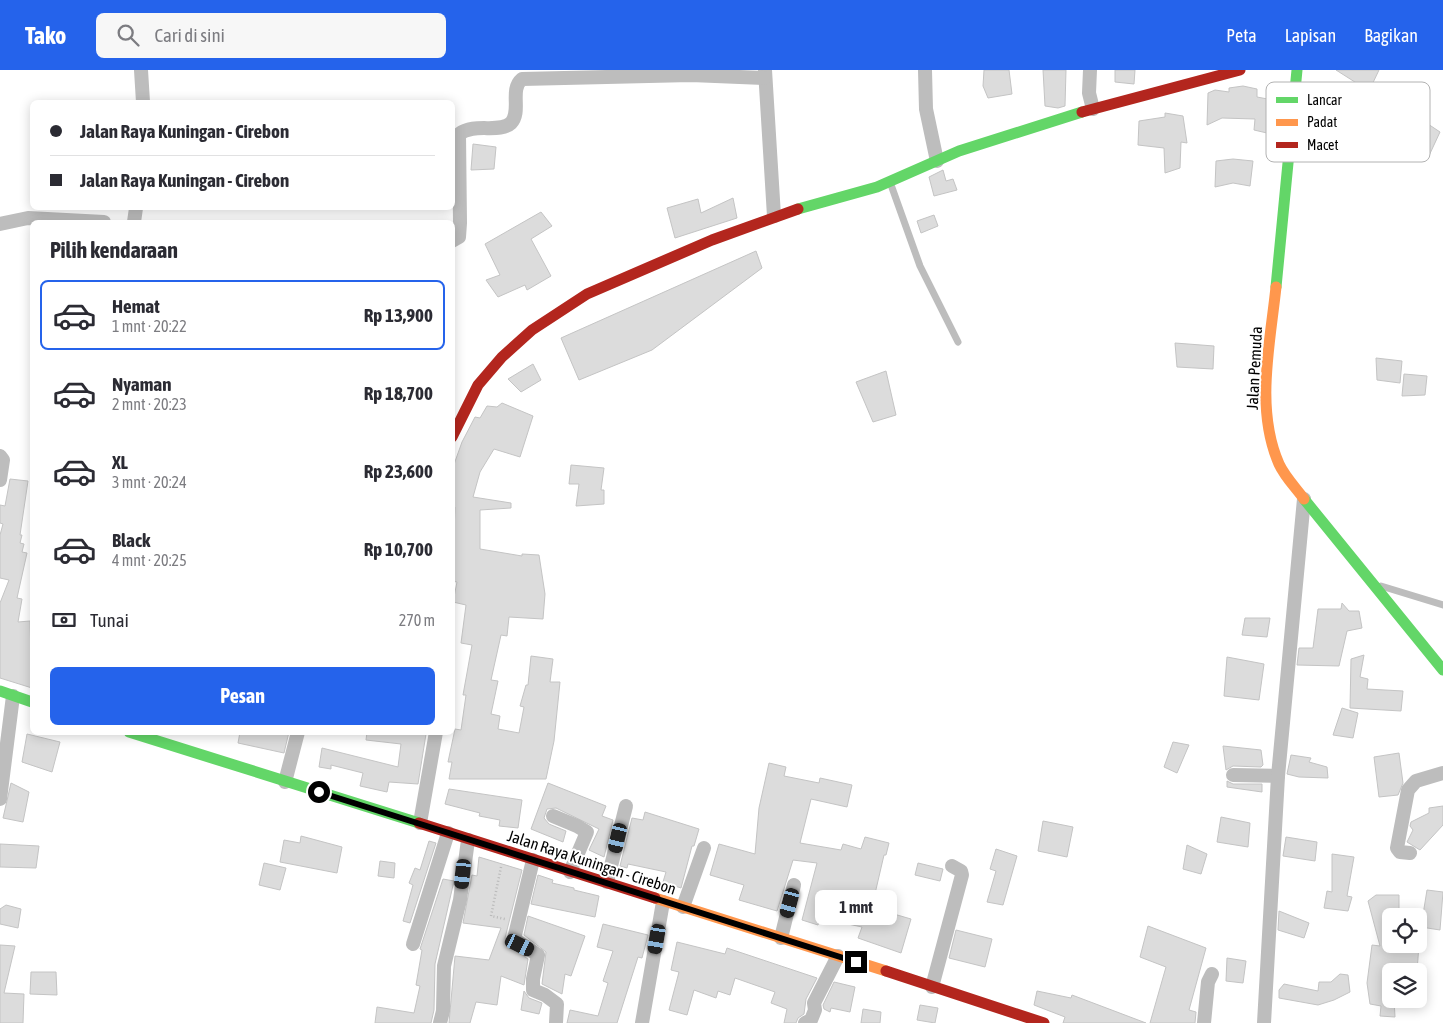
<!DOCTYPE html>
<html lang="id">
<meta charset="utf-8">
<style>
body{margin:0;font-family:"Asap Condensed",sans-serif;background:#f7f7f7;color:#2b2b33;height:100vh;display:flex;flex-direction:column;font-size:19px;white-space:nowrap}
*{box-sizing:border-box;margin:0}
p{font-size:16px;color:#7c7c81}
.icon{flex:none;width:28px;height:28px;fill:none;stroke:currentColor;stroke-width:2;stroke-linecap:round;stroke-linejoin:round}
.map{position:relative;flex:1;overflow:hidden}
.panel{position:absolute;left:30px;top:150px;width:425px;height:515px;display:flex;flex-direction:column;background:#fff;border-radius:8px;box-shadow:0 2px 12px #0003}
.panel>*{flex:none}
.guide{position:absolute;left:30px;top:30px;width:425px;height:110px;border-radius:8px;box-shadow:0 2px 12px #0003;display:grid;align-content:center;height:110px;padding:0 20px;background:#fff}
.buttons{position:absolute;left:1382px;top:838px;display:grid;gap:10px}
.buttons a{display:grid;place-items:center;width:45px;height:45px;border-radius:8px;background:#fff;box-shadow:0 2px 12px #0003;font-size:25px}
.end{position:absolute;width:22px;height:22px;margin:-11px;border:6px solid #000;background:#fff;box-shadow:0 0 0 2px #fff}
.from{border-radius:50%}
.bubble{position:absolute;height:35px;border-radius:8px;background:#fff;box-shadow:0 2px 12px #0003;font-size:16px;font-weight:700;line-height:35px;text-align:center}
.car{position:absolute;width:15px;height:30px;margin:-15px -8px;border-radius:6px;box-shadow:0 0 4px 1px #0007;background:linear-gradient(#222 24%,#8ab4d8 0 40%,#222 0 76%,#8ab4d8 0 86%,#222 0)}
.guide b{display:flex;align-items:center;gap:18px;height:48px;font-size:19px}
.guide b+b{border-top:1px solid #e1e1e2}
.guide i{width:12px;height:12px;background:#2b2b33}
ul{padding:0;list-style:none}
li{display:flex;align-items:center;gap:15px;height:70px;margin:0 10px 8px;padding:0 10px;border:2px solid transparent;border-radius:8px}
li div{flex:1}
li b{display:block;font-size:19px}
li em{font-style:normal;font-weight:700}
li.selected{border-color:#2563eb}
li>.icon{width:45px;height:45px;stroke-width:1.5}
h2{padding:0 20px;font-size:22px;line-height:60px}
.pay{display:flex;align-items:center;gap:12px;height:55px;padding:0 20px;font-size:19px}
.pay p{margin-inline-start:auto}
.primary-button{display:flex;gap:10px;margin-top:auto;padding:10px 20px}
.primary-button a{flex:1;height:58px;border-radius:8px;background:#2563eb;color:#fff;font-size:20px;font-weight:700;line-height:58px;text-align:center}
header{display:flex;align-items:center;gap:30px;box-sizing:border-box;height:70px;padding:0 25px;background:#2563eb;color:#fff}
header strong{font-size:24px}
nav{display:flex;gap:28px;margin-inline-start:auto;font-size:18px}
.search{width:350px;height:45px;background:#f7f7f7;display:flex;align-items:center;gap:12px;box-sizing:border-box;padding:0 18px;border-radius:8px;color:#7c7c81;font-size:19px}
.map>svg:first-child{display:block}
.building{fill:#dcdcdc;stroke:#c4c4c4}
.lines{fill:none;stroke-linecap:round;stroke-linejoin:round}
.path{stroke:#b8b8b8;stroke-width:2.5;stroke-dasharray:1 2.5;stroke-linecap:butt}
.lane{stroke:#bdbdbd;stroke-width:7}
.street{stroke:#bdbdbd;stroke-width:14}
.fast{stroke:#63d668;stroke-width:11}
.slow{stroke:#ff974d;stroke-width:11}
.jam{stroke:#b3261e;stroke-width:11}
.route{stroke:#000;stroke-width:6}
.labels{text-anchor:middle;stroke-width:4;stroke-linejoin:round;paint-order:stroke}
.street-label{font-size:16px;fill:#000;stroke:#fff}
.key{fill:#fff;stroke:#b2b2b2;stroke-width:1}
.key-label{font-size:14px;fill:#000}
</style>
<header>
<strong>Tako</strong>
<div class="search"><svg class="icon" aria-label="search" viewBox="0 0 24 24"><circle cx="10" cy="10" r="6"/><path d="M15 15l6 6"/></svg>Cari di sini</div>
<nav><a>Peta</a><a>Lapisan</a><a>Bagikan</a></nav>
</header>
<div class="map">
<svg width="1443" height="953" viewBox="0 0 1443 953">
<rect width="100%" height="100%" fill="#fff"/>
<!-- building -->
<g class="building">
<polygon points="984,0 1009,0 1012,24 988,28 983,16"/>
<polygon points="1043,0 1066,0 1065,36 1058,38 1045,36"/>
<polygon points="1115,0 1135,0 1134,14 1115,12"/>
<polygon points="1336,0 1379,0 1369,21"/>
<polygon points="1243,16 1257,19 1257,27 1273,30 1267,63 1254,60 1255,49 1222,48 1207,55 1208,23 1215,20 1229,22 1229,18"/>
<polygon points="1165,43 1183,46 1187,73 1181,72 1180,98 1165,103 1164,78 1138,75 1139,51 1165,47"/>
<polygon points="1425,52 1440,62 1427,90 1410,84"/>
<polygon points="473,74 496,77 494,99 471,100"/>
<polygon points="1233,89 1253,91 1250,116 1233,113 1215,117 1216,91"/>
<polygon points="943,100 946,111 953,109 957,120 934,126 929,107"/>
<polygon points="733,128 737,148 675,168 667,138 698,129 701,143"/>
<polygon points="541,142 552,156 531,169 551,206 527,220 525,215 498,227 486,210 500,205 485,174"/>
<polygon points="934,145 938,156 921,163 917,151"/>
<polygon points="756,181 762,198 652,280 579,310 561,268"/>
<polygon points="1175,273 1214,276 1213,299 1177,297"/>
<polygon points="1376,288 1402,291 1400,313 1377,310"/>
<polygon points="533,294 541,310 521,322 508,309"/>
<polygon points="886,301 896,345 873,352 856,312"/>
<polygon points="1404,304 1427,306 1425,325 1402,326"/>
<polygon points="502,333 533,346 520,387 494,379 480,402 473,427 511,433 511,438 480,440 480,479 522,486 522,484 539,485 545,524 543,549 509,547 507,566 501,565 491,610 498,611 491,644 500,646 498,659 519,663 524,637 520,636 526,615 528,615 531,586 553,589 550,612 560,612 554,671 546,709 449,709 452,692 448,692 455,659 461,660 466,625 463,625 472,575 461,573 466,535 453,532 457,512 452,511 455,437 452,437 452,400 462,372 475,347 480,348 487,336 497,337"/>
<polygon points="571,395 604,398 601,420 604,420 604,434 576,436 579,414 569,414"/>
<polygon points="10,409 28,411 20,465 22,465 20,473 24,474 22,482 27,483 17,528 22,529 18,552 30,551 32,618 0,608 0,533 9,510 0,508 0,465 3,454 0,453 0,435 5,436"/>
<polygon points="1342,533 1349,541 1359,541 1362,558 1347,561 1339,596 1297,595 1299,578 1313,578 1318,539 1341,539"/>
<polygon points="1245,548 1270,548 1267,567 1242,565"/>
<polygon points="1364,585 1360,607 1368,609 1367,619 1403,621 1401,641 1350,638 1351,589"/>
<polygon points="1227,587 1264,594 1259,630 1224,626"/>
<polygon points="1342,638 1358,643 1353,668 1333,665"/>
<polygon points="240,662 289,662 284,683 238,673"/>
<polygon points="367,662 426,664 418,714 389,712 387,722 360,716 363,703 331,695 331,699 319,697 322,678 398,697 401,674 366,670"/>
<polygon points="27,664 60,672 52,702 22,692"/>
<polygon points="1173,672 1189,675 1177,703 1164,697"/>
<polygon points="1223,676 1261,680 1263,695 1261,697 1233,696 1226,700"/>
<polygon points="1399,683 1403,713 1398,725 1379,727 1374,687"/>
<polygon points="1291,685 1311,688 1309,692 1327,697 1328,708 1299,707 1287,704"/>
<polygon points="769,693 786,697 784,706 819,713 820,708 852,715 847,737 811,729 800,773 841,780 843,774 861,779 865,767 889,773 886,785 884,785 874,828 882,830 880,840 911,849 901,883 858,868 862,857 820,848 818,855 802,850 817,793 793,790 777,841 739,830 744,815 710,805 719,774 755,784 759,738"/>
<polygon points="1227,711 1233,714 1262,714 1262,722 1227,717"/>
<polygon points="11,713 29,722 23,752 3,748"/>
<polygon points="548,713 606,736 602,746 613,750 604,787 589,780 599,759 556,738 547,739 544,748 549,754 566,761 563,772 531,759"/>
<polygon points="449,719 522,730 518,758 499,756 500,750 479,746 480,743 445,734"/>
<polygon points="1443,736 1443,755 1420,780 1407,772 1413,760 1410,756 1411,752 1429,743 1429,738"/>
<polygon points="645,742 699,759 694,776 692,776 681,818 663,812 666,802 628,794 627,798 620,796 632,748 643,750"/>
<polygon points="1221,747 1250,753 1248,777 1217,772"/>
<polygon points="1043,751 1073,757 1067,787 1038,781"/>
<polygon points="301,766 342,777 337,803 280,792 284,770 300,773"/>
<polygon points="1286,767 1317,772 1315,791 1283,786"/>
<polygon points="429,771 436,773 410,853 403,851 413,815 409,813 415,798 420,800"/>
<polygon points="0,774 39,776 36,798 0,797"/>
<polygon points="1187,775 1207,784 1201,804 1183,799"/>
<polygon points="996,779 1017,786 1003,835 987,832 996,801 990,799"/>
<polygon points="1332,784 1354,787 1347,826 1352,827 1348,841 1324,838 1327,821 1332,822"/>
<polygon points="479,787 522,800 505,868 509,876 528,889 524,915 501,906 497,935 476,932 470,953 449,953 455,886 489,890 501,858 463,853 472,805 477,806"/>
<polygon points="380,791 395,793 394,808 378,806"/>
<polygon points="264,793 286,798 280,820 259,815"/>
<polygon points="918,793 943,799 940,811 915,805"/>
<polygon points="538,805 553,810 552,813 574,818 574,820 599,826 595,847 531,834"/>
<polygon points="443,809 454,811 435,894 434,940 431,953 375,953 377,937 414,943 420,916 416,915 422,880 420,879"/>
<polygon points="1427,820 1443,822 1440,860 1421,857"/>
<polygon points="1376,825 1399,825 1399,843 1391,845 1391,874 1419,875 1417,901 1391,901 1391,929 1394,929 1395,947 1380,946 1381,936 1370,934 1367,913 1372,875 1380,876 1368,831"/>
<polygon points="6,835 21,839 18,858 0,854 0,839"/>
<polygon points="1279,841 1309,853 1304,868 1278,860"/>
<polygon points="528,846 585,866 571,906 565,904 562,924 542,914 546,882 524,865"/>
<polygon points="603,854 648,865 642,888 638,887 617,953 567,953 570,940 598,946 608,913 603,911 613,881 597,877"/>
<polygon points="1148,856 1206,878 1189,940 1196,942 1195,953 1150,953 1166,897 1140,887"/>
<polygon points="956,860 992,869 985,897 949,888"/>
<polygon points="677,872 725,884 727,878 817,908 806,929 804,944 798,948 796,953 784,953 787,939 771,933 775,922 735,908 730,925 718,921 716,928 694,920 687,945 669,940 679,902 671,900"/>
<polygon points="0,875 15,876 4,923 24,924 23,953 0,953"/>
<polygon points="1227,888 1246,891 1243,913 1226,911"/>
<polygon points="31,902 56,902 57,925 30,924"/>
<polygon points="1340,904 1348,905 1350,922 1334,930 1318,935 1279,928 1279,920 1284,914 1318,921 1319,912 1331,912"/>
<polygon points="834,912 855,917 850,942 831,938 830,942 824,939 823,935"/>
<polygon points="524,921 529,928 542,933 539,944 521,940"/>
<polygon points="1037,921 1071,928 1072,925 1146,953 1063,953 1065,947 1034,935"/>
<polygon points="920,935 938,938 935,953 917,950"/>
<polygon points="863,939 881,942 880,953 861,953"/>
</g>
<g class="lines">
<!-- path -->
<polyline class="path" points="501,797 491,846 505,849"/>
<!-- lane -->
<g class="lane">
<polyline points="890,112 920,196 958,272"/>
<polyline points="1381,516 1443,535"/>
</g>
<!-- street -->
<g class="street">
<polyline points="141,0 143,32"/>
<polyline points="765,0 774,146"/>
<polyline points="925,0 926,39 937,91"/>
<polyline points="1090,0 1089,23 1093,39"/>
<polyline points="134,152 136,138"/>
<polyline points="0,154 28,148 104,152"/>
<path d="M452,171L459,167L460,153L459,64C475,52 499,64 511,53C522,41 509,20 522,9L691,5L764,8"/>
<polyline points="0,386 3,390 0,410"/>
<polyline points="1233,705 1278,706"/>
<polyline points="285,712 298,662"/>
<polyline points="0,729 13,626"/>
<polyline points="553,746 577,756 587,762 570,802"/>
<polyline points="420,753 436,662"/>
<polyline points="1410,783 1400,782 1397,778 1408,720 1416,711 1443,703"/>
<polyline points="533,790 514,869 538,885 533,909 533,920 545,925 557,934 556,953"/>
<polyline points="607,812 626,736"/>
<polyline points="683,837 704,778"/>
<polyline points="781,868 794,815"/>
<polyline points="413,874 448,763"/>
<polyline points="932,917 962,805 961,801 952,796"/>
<polyline points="440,953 443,941 444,896 460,830 468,770"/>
<polyline points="642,953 663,832"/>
<polyline points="805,953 811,950 815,940 814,933 838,886"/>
<polyline points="1204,953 1208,912 1212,904"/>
<polyline points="1264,953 1278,706 1304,429"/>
</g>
<!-- fast -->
<g class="fast">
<polyline points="798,139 877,117 959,81 1082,42"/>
<polyline points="1276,217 1297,0"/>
<polyline points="1304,429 1443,600"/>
<polyline points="0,621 32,632"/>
<polyline points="129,662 419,753"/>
</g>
<!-- slow -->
<g class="slow">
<path d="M1276,217C1270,275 1255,339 1279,394C1285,407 1296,418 1304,429"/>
<polyline points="655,828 886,901"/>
</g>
<!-- jam -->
<g class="jam">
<polyline points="1082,42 1240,0"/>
<polyline points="452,367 478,315 502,287 532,260 587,224 712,170 798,139"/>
<polyline points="419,753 655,828"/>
<polyline points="886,901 1044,953"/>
</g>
</g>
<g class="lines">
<!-- route -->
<polyline class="route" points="319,722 856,892"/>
</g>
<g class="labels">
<!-- street labels -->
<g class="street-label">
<text transform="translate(1254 298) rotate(-87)" y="6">Jalan Pemuda</text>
<text transform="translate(592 792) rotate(18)" y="6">Jalan Raya Kuningan - Cirebon</text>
</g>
</g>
<!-- legend -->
<rect x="1266" y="12" width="164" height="80" rx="8" class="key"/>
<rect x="1276" y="27" width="22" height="6" fill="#63d668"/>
<rect x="1276" y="49" width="22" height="7" fill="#ff974d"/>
<rect x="1276" y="72" width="22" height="6" fill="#b3261e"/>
<g class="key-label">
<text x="1307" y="35">Lancar</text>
<text x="1307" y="57">Padat</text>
<text x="1307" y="80">Macet</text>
</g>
</svg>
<div class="buttons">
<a><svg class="icon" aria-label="locate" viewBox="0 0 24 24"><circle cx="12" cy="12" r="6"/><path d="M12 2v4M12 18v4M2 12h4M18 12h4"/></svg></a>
<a><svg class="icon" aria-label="layers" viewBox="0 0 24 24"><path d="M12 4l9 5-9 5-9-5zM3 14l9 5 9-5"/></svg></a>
</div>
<i class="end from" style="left:319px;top:722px"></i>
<i class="end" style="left:856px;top:892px"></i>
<div class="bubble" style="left:815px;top:820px;width:82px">1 mnt</div>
<i class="car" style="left:618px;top:768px;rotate:193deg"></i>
<i class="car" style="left:463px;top:804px;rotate:186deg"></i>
<i class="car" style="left:790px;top:833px;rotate:195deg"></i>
<i class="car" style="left:657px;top:869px;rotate:190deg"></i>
<i class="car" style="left:520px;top:875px;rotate:116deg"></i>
<div class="guide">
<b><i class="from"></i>Jalan Raya Kuningan - Cirebon</b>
<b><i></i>Jalan Raya Kuningan - Cirebon</b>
</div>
<section class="panel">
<h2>Pilih kendaraan</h2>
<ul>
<li class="selected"><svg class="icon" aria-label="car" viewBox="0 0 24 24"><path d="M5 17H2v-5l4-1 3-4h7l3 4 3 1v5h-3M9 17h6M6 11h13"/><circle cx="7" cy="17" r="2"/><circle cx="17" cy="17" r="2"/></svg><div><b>Hemat</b><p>1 mnt · 20:22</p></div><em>Rp 13,900</em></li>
<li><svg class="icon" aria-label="car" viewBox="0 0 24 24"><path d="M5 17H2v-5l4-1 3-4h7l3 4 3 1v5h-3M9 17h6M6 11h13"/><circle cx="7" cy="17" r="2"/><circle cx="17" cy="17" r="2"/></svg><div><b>Nyaman</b><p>2 mnt · 20:23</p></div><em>Rp 18,700</em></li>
<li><svg class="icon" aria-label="car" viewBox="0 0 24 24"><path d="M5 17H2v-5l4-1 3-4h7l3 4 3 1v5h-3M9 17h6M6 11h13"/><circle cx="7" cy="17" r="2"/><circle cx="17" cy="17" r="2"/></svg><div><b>XL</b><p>3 mnt · 20:24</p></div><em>Rp 23,600</em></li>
<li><svg class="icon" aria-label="car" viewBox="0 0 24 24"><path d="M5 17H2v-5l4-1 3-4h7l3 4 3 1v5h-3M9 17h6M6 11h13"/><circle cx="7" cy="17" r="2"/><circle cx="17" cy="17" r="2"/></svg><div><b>Black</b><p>4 mnt · 20:25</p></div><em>Rp 10,700</em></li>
</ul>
<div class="pay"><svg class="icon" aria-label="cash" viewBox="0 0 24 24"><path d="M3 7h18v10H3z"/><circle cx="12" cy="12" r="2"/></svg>Tunai<p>270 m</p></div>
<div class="primary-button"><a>Pesan</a></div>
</section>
</div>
